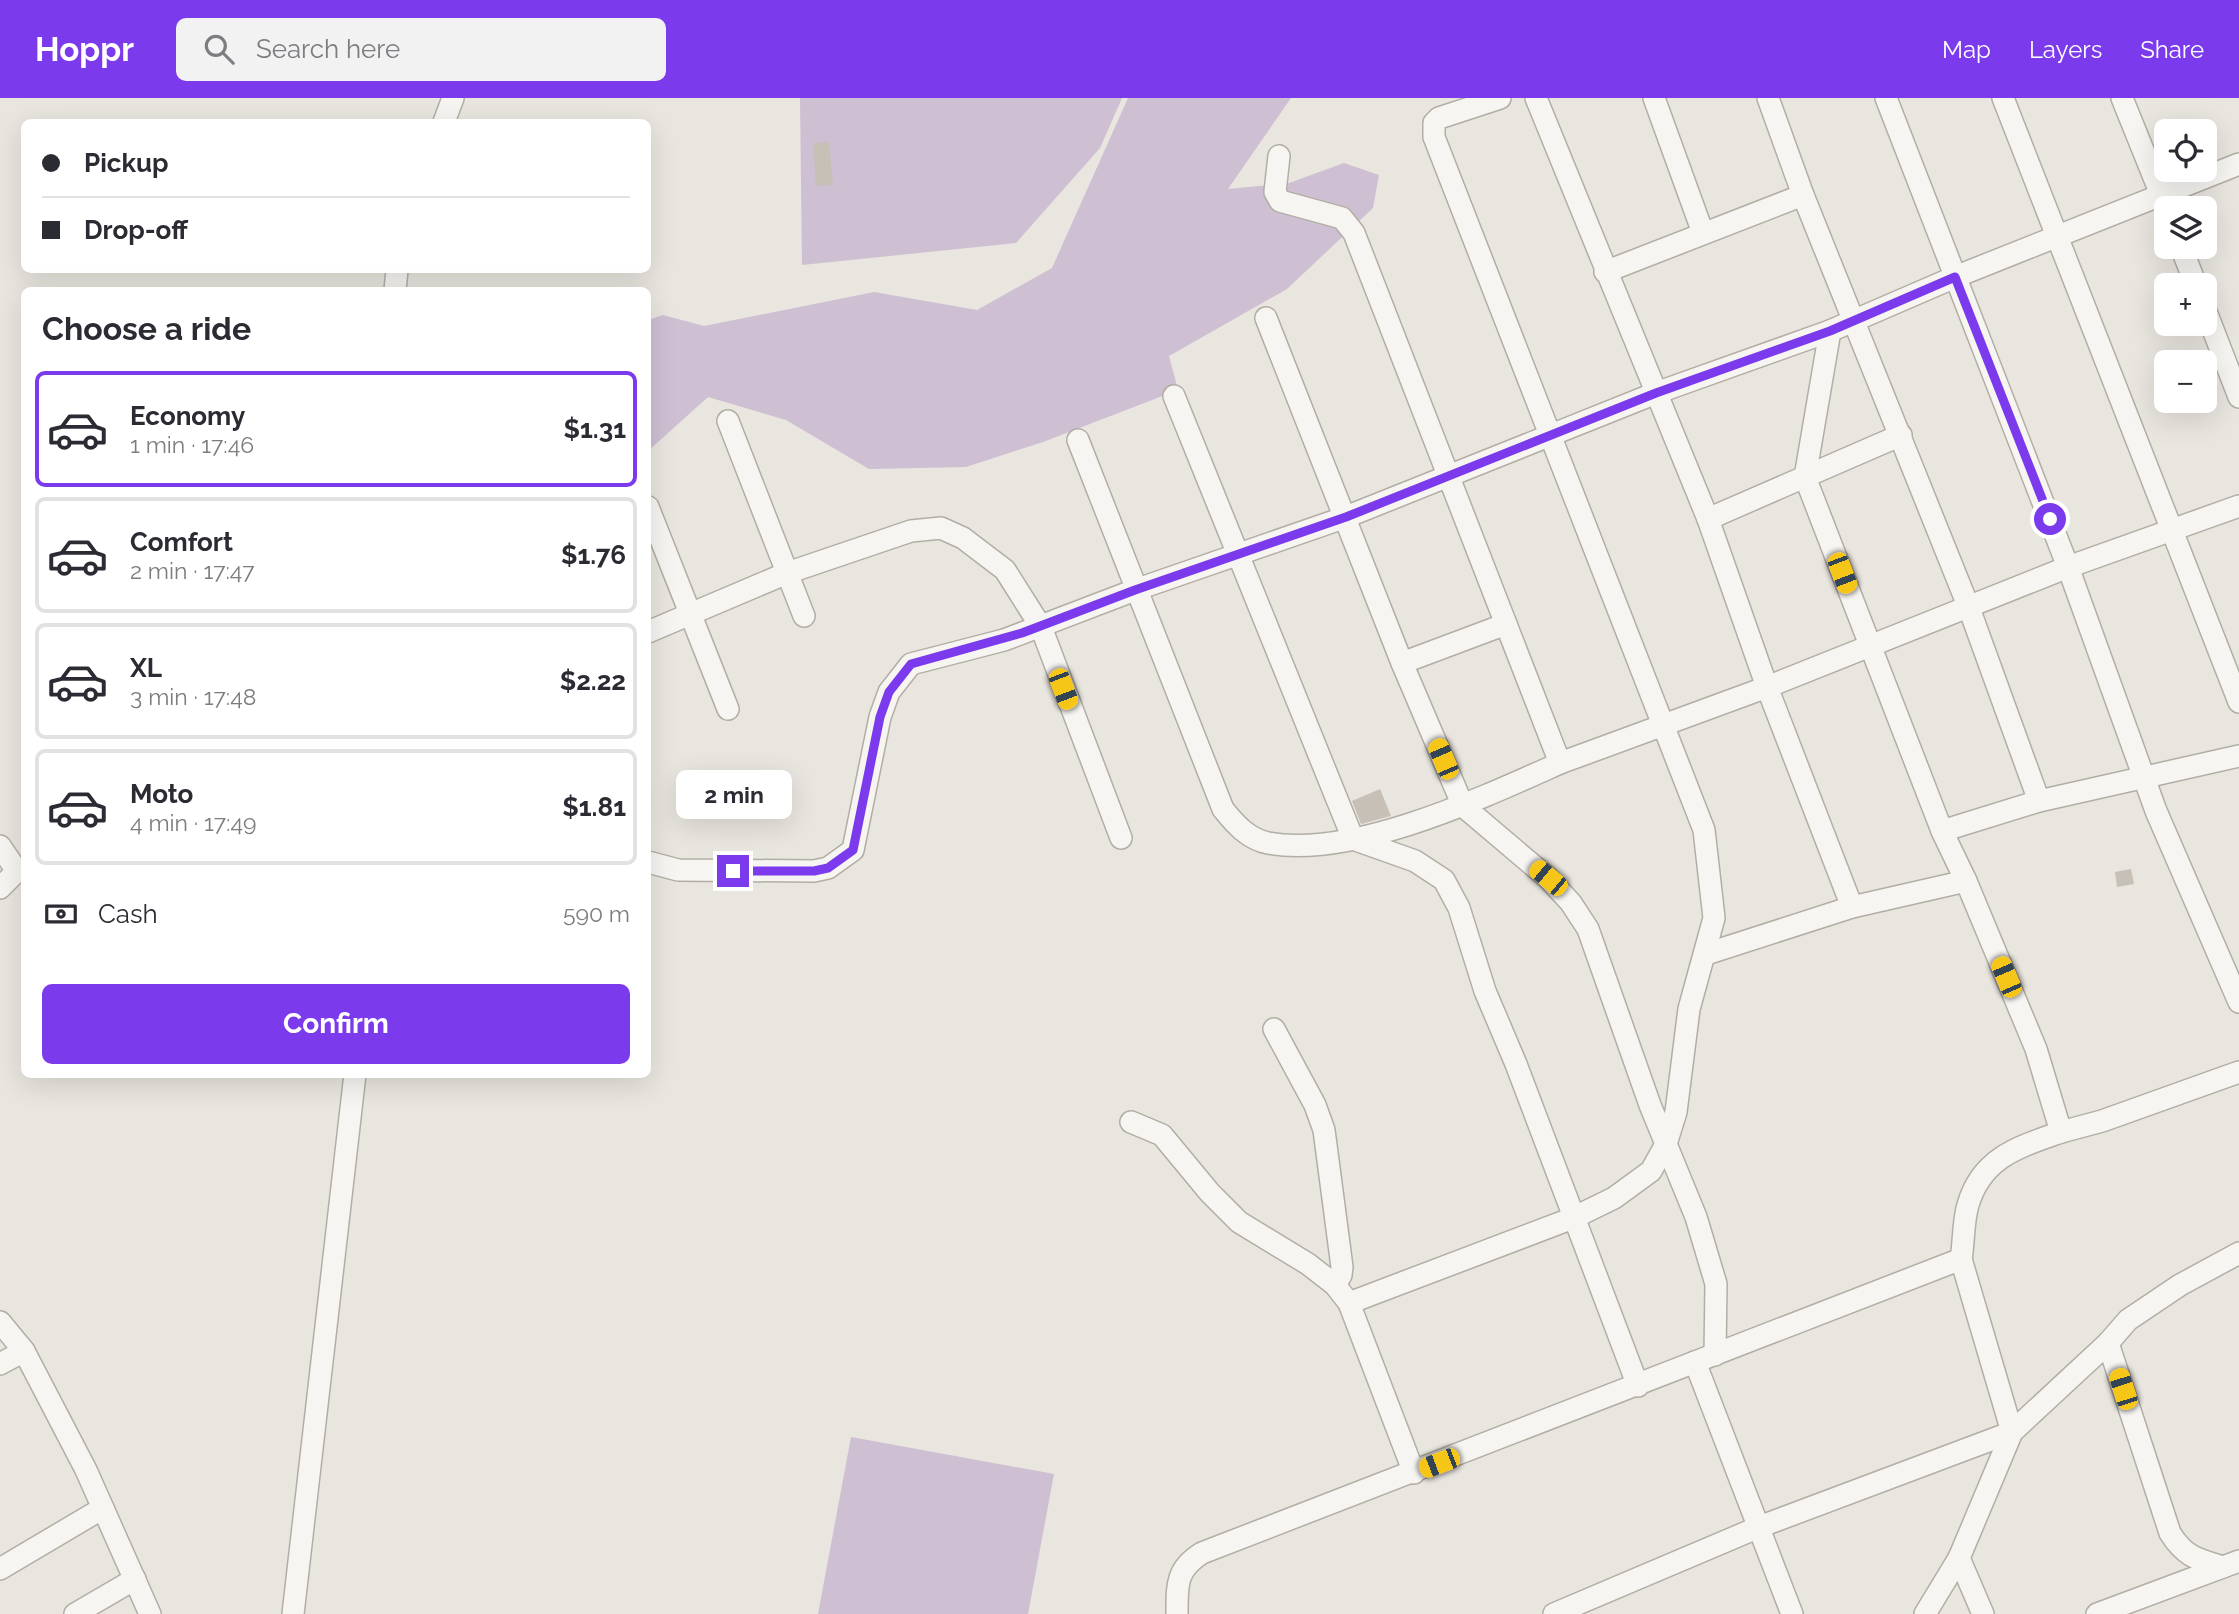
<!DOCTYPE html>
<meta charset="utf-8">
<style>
body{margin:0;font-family:Raleway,sans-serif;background:#f2f2f3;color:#2b2b33;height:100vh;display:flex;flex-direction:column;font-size:26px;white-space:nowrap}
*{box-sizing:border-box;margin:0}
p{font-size:23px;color:#7c7c81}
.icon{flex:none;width:38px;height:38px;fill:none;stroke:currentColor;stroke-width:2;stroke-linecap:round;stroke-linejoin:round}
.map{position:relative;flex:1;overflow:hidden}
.panel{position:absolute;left:21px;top:189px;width:630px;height:791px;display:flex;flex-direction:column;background:#fff;border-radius:10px;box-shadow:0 7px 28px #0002}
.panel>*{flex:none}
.hud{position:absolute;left:21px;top:21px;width:630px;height:154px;border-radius:10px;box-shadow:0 7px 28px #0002;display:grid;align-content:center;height:154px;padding:0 21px;background:#fff}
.controls{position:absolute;left:2154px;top:21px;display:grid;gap:14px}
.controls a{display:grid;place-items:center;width:63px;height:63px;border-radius:10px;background:#fff;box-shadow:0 7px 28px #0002;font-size:35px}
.end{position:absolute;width:32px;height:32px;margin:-16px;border:9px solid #7c3aed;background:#fff;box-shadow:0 0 0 4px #fff}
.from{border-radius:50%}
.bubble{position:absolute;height:49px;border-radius:10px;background:#fff;box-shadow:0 7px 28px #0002;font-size:23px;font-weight:700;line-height:49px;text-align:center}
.car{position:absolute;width:21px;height:42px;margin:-21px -10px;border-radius:9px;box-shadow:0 0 5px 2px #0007;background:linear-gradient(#f5c518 24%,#345 0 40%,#f5c518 0 76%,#345 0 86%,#f5c518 0)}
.hud b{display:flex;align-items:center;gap:24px;height:66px;font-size:26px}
.hud b+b{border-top:2px solid #e1e1e2}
.hud i{width:18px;height:18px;background:#2b2b33}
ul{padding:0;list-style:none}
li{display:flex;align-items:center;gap:21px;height:116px;margin:0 14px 10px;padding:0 7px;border:4px solid #e1e1e2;border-radius:10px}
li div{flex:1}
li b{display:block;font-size:26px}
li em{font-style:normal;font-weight:700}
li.active{border-color:#7c3aed}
li>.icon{width:63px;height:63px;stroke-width:1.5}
h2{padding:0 21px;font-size:32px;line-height:84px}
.pay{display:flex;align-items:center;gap:18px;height:77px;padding:0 21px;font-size:26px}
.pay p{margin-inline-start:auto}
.cta{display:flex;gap:14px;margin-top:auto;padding:14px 21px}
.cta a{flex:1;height:80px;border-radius:10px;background:#7c3aed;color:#fff;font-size:28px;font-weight:700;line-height:80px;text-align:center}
header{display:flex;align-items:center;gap:42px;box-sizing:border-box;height:98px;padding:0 35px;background:#7c3aed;color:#fff}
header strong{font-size:33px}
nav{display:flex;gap:38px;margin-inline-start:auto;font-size:24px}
.search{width:490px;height:63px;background:#f2f2f3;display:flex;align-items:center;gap:18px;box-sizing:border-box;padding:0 24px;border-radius:10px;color:#7c7c81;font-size:26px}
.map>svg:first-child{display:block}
.green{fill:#cfbfd3}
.building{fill:#c6c0b6}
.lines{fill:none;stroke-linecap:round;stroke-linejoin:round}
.street-casing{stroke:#b3aea4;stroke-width:24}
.street{stroke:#f7f5f2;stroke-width:21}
.route{stroke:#7c3aed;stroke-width:9}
</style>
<header>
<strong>Hoppr</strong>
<div class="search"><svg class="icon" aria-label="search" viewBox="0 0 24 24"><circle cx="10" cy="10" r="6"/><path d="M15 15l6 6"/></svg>Search here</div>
<nav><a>Map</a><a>Layers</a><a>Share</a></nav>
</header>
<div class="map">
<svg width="2239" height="1516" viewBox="0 0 2239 1516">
<rect width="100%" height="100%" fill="#e9e5df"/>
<!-- green -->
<g class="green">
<polygon points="800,0 1122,0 1100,50 1016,145 802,167"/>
<polygon points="1128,0 1291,0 1228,91 1289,85 1344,65 1379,77 1373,110 1287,191 1169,258 1178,292 1043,344 966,369 869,371 786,322 708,299 648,353 648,222 663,217 704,228 874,194 977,212 1052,170"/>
<polygon points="851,1339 1054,1376 1028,1516 818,1516"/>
</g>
<!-- building -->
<g class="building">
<polygon points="829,44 833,87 816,88 813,45"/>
<polygon points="1380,691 1391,718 1361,726 1352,703"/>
<polygon points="2131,771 2134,786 2117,789 2115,774"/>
</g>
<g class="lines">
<defs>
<g id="street">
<polyline points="1536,0 1708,421 1767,589 1852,809"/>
<polyline points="1654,0 1703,135"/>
<polyline points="1768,0 1803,97 1969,510 2039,703"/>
<polyline points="1886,0 2068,469 2156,713 2239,904"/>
<polyline points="2003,0 2239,604"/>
<polyline points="2122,0 2166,109"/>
<polyline points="444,24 453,0"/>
<polyline points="1279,58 1275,94 1280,103 1342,120 1354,135 1560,665 1767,589 2068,469 2239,408"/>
<polyline points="2181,149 2196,187"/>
<polyline points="1605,174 1803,97"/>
<polyline points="395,192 397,172"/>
<polyline points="2205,211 2239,299"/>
<polyline points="1266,220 1402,565 1463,708 1548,780 1571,805 1588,831 1650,1007 1696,1119 1716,1186 1715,1257"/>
<polyline points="1174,298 1353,741 1415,763 1444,782 1459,810 1485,893 1516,966 1638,1288"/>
<polyline points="728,323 804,518"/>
<path d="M1078,342L1223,711C1235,726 1248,741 1268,745C1352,761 1484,699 1560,665"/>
<polyline points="648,409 728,611"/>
<polyline points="1708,421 1901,337"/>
<polyline points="648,534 787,475 911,433 941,430 963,440 1005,472 1041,529 1121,740"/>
<polyline points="1402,565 1506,526"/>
<polyline points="1942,733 2039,703 2239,658"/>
<polyline points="0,748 17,773 0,790"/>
<polyline points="648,764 678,772 814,773 828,770 853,752 880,619 889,594 911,566 1004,542 1135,492 1346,419 1656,295 1830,233 1955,179 2239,66"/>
<polyline points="1706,856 1852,809 1966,783"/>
<polyline points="1274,931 1315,1007 1324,1032 1342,1169 1341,1177 1335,1187"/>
<polyline points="1131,1024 1162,1037 1210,1095 1239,1124 1308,1166 1335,1187 1349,1205 1414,1375"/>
<polyline points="2061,1034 2102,1023 2239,974"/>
<polyline points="1349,1205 1573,1120 1614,1100 1651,1073 1666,1046 1676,1014 1689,911 1714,820 1704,732 1434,39 1434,25 1439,20 1500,0"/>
<polyline points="0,1224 24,1253 86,1372 150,1516"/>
<path d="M2108,1245L2170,1435C2185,1459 2197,1461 2223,1469"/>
<polyline points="1695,1264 1792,1516"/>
<polyline points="0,1266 24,1253"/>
<polyline points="1959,1460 1983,1516"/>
<polyline points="0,1471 103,1410"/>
<polyline points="75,1516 135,1481"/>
<polyline points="293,1516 355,976"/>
<path d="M1177,1516C1177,1487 1176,1471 1202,1455L1961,1161C1964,1144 1963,1123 1968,1107C1982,1059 2019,1049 2061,1034L2036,951L1966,783L1942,733L1805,379L1830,233"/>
<polyline points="1554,1516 1759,1429 2012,1334 1961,1161"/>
<polyline points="1925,1516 1959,1460 2012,1334 2108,1245 2128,1222 2180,1187 2239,1155"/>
<polyline points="2097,1516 2239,1463"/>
</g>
</defs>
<!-- street casing -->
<use href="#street" class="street-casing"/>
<!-- street -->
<use href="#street" class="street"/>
</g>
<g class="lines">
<!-- route -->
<polyline class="route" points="733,773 814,773 828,770 853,752 880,619 889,594 911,566 1022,535 1135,492 1346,419 1656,295 1830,233 1955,179 2050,421"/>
</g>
</svg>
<div class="controls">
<a><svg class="icon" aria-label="locate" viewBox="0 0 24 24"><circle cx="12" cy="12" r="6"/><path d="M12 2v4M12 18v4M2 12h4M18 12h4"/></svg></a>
<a><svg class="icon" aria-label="layers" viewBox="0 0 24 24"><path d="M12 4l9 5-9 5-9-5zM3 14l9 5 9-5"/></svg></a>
<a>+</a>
<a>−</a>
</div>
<i class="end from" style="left:2050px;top:421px"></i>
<i class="end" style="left:733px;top:773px"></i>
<div class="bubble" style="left:676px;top:672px;width:116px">2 min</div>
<i class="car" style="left:1842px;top:475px;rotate:159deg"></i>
<i class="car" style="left:1063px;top:591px;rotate:159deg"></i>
<i class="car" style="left:1443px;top:661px;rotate:337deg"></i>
<i class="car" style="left:1548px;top:780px;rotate:310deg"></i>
<i class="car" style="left:2006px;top:879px;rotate:337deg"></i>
<i class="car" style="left:2123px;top:1291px;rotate:342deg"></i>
<i class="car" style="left:1439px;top:1365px;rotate:249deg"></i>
<div class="hud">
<b><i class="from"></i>Pickup</b>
<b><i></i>Drop-off</b>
</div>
<section class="panel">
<h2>Choose a ride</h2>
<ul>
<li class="active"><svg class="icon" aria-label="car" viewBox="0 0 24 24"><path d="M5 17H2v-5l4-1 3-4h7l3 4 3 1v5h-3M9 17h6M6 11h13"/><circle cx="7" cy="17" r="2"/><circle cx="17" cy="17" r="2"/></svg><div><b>Economy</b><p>1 min · 17:46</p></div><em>$1.31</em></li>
<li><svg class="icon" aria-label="car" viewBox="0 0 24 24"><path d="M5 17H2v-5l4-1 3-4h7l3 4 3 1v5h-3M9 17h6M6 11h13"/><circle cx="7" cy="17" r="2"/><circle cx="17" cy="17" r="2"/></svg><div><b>Comfort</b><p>2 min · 17:47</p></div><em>$1.76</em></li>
<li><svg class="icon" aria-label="car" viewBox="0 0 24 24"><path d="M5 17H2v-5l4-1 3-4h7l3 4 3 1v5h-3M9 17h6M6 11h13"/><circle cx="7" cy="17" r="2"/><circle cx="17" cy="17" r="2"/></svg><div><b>XL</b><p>3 min · 17:48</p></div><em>$2.22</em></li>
<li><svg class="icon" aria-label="car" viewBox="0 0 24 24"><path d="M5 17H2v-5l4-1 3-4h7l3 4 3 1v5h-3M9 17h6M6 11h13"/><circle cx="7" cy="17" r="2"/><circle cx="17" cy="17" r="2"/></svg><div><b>Moto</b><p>4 min · 17:49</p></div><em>$1.81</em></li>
</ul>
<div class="pay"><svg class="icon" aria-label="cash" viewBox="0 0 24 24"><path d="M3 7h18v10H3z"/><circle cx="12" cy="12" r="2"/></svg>Cash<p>590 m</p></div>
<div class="cta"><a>Confirm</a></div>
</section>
</div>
